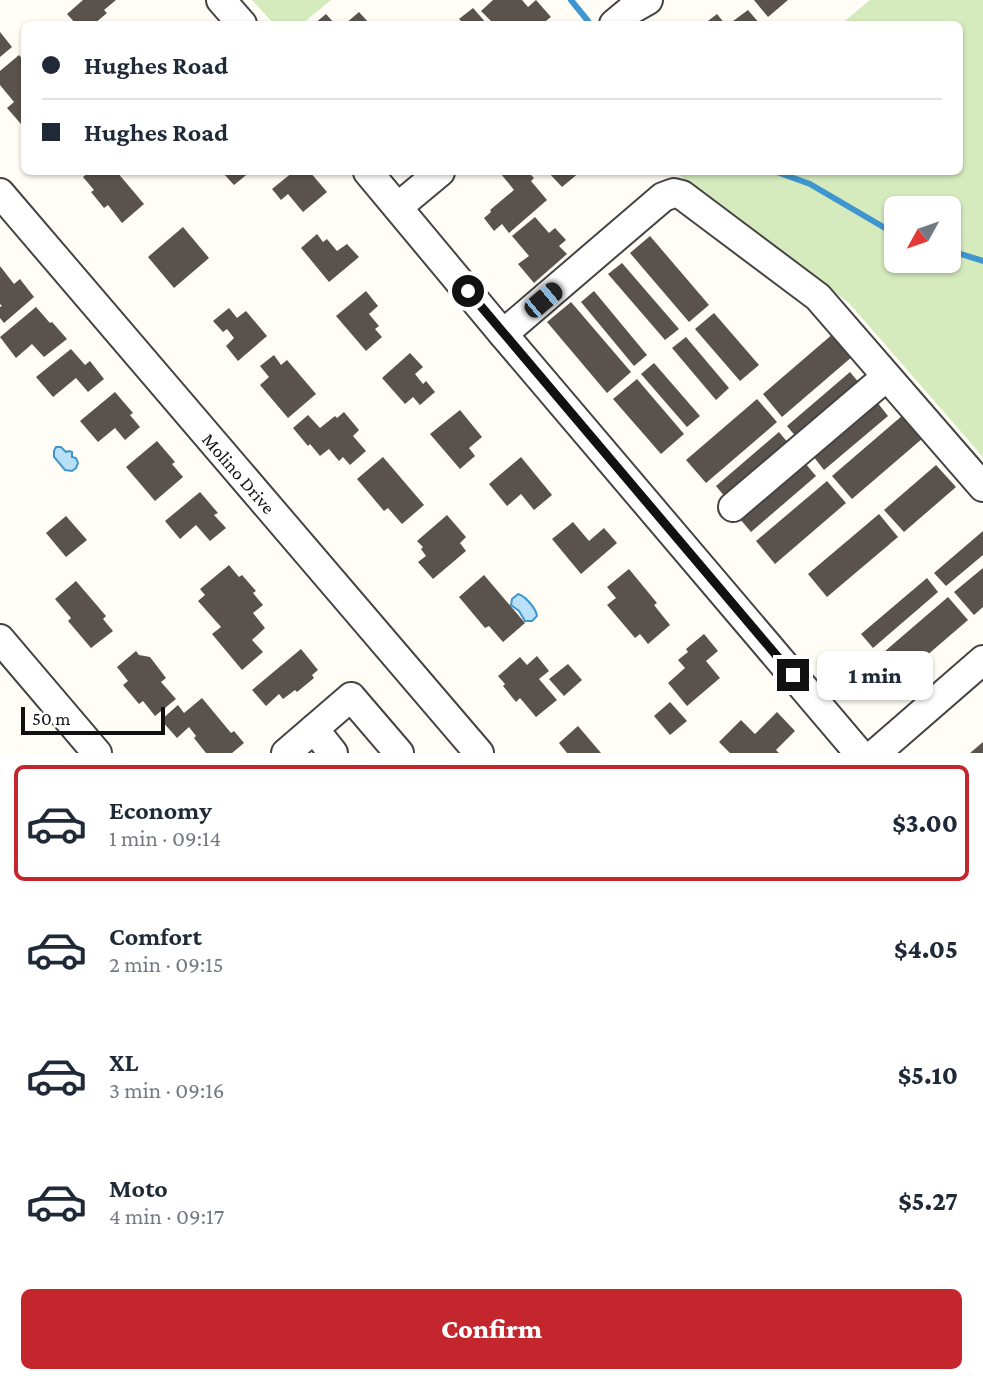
<!DOCTYPE html>
<meta charset="utf-8">
<style>
body{margin:0;font-family:"Crimson Pro",serif;background:#f2f2f3;color:#1f2937;height:100vh;display:flex;flex-direction:column;font-size:26px;white-space:nowrap}
*{box-sizing:border-box;margin:0}
p{font-size:23px;color:#747a83}
.icon{flex:none;width:38px;height:38px;fill:none;stroke:currentColor;stroke-width:2;stroke-linecap:round;stroke-linejoin:round}
.map{position:relative;height:753px;overflow:hidden}
.side{display:flex;flex-direction:column;background:#fff;flex:1}
.side>*{flex:none}
.banner{position:absolute;left:21px;top:21px;width:942px;height:154px;border-radius:10px;box-shadow:0 2px 5px #0004;display:grid;align-content:center;height:154px;padding:0 21px;background:#fff}
.needle{width:46px;rotate:230deg}
.tools{position:absolute;left:884px;top:196px;display:grid;gap:14px}
.tools a{display:grid;place-items:center;width:77px;height:77px;border-radius:10px;background:#fff;box-shadow:0 2px 5px #0004;font-size:35px}
.scale{position:absolute;left:21px;bottom:18px;width:144px;box-sizing:border-box;padding-left:7px;border:4px solid #111;border-top:0;font-size:19px;line-height:24px;white-space:nowrap;color:#111;-webkit-text-stroke:5px #fff;paint-order:stroke}
.end{position:absolute;width:32px;height:32px;margin:-16px;border:9px solid #111;background:#fff;box-shadow:0 0 0 4px #fff}
.from{border-radius:50%}
.bubble{position:absolute;height:49px;border-radius:10px;background:#fff;box-shadow:0 2px 5px #0004;font-size:23px;font-weight:800;line-height:49px;text-align:center}
.car{position:absolute;width:21px;height:42px;margin:-21px -10px;border-radius:9px;box-shadow:0 0 5px 2px #0007;background:linear-gradient(#222 24%,#8ab4d8 0 40%,#222 0 76%,#8ab4d8 0 86%,#222 0)}
.banner b{display:flex;align-items:center;gap:24px;height:66px;font-size:26px}
.banner b+b{border-top:2px solid #e0e1e3}
.banner i{width:18px;height:18px;background:#1f2937}
ul{padding:12px 0 0;list-style:none}
li{display:flex;align-items:center;gap:21px;height:116px;margin:0 14px 10px;padding:0 7px;border:4px solid transparent;border-radius:10px}
li div{flex:1}
li b{display:block;font-size:26px}
li em{font-style:normal;font-weight:800}
li.active{border-color:#c4262e}
li>.icon{width:63px;height:63px;stroke-width:1.5}
.primary-button{display:flex;gap:14px;margin-top:auto;padding:14px 21px}
.primary-button a{flex:1;height:80px;border-radius:10px;background:#c4262e;color:#fff;font-size:28px;font-weight:800;line-height:80px;text-align:center}
.map>svg:first-child{display:block}
.green{fill:#d5ebbd;fill-rule:evenodd}
.water{fill:#b9e0f7;stroke:#3f96cf;stroke-width:2}
.lines{fill:none;stroke-linecap:round;stroke-linejoin:round}
.stream{stroke:#3f96cf;stroke-width:6}
.building{fill:#5a524d}
.minor-casing{stroke:#444;stroke-width:32}
.minor{stroke:#fff;stroke-width:28}
.route{stroke:#111;stroke-width:9}
.labels{text-anchor:middle;stroke-width:7;stroke-linejoin:round;paint-order:stroke}
.street-label{font-size:19px;fill:#111;stroke:#fff}
</style>
<div class="map">
<svg width="983" height="753" viewBox="0 0 983 753">
<rect width="100%" height="100%" fill="#fffdf5"/>
<!-- green -->
<g class="green">
<polygon points="252,0 331,0 302,24 274,24"/>
<path d="M870,0H983V457L849,303L675,172H959V24H841ZM896,208H948V261H896Z"/>
</g>
<!-- water -->
<g class="water">
<polygon points="56,447 61,447 66,452 69,451 72,452 72,457 76,458 78,463 76,468 72,471 65,470 54,457 54,451"/>
<path d="M518,594C525,596 536,608 537,616L532,621H525L519,611L511,605L512,599Z"/>
</g>
<g class="lines">
<!-- stream -->
<g class="stream">
<polyline points="571,0 588,21"/>
<polyline points="777,172 810,184 885,228 896,232"/>
<polyline points="948,250 983,261"/>
</g>
</g>
<!-- building -->
<g class="building">
<polygon points="83,0 116,0 104,10 107,13 94,24 76,24 67,14"/>
<polygon points="493,0 522,0 528,7 536,0 551,17 542,24 494,24 481,11"/>
<polygon points="754,0 788,0 768,17"/>
<polygon points="473,8 487,24 461,24 463,23 459,19"/>
<polygon points="748,10 760,24 729,24"/>
<polygon points="359,12 370,24 345,24"/>
<polygon points="326,14 335,24 314,24"/>
<polygon points="717,14 725,24 704,24"/>
<polygon points="0,32 12,47 0,57"/>
<polygon points="19,55 24,61 24,121 21,124 7,108 14,102 0,85 0,71"/>
<polygon points="89,172 117,172 144,204 122,223 108,205 104,208 91,192 94,190 83,177"/>
<polygon points="222,172 250,172 234,185"/>
<polygon points="293,172 310,172 327,192 303,212 288,194 281,200 272,189"/>
<polygon points="504,172 528,172 534,178 531,181 547,200 509,233 502,224 494,231 484,218 491,212 490,210 514,190 501,174"/>
<polygon points="548,172 580,172 562,187"/>
<polygon points="535,217 549,233 555,228 566,240 559,246 567,254 534,283 518,264 529,256 512,236"/>
<polygon points="183,227 209,258 174,288 148,257"/>
<polygon points="317,234 323,242 327,239 337,251 347,244 359,257 329,282 301,248"/>
<polygon points="650,236 709,305 689,322 630,253"/>
<polygon points="622,263 679,329 665,340 608,274"/>
<polygon points="0,266 14,284 20,279 34,297 4,323 0,318 0,307 2,306 0,304"/>
<polygon points="366,291 378,306 369,314 379,326 375,329 382,337 366,351 336,316"/>
<polygon points="594,291 647,355 634,366 581,302"/>
<polygon points="571,302 631,372 607,393 547,322"/>
<polygon points="36,307 50,323 52,322 67,339 44,357 32,344 16,358 0,337"/>
<polygon points="229,308 237,318 246,311 267,336 238,361 226,346 234,338 227,329 223,332 213,321"/>
<polygon points="714,313 759,365 740,381 695,329"/>
<polygon points="834,333 853,356 782,417 763,394"/>
<polygon points="686,337 729,388 716,400 672,348"/>
<polygon points="71,349 85,365 90,361 104,379 88,392 76,378 53,397 36,377"/>
<polygon points="410,353 423,367 415,374 423,384 426,381 435,392 420,405 413,397 405,404 382,378"/>
<polygon points="274,355 281,365 287,360 316,394 288,418 260,385 269,377 260,366"/>
<polygon points="654,363 700,416 687,427 641,374"/>
<polygon points="850,372 860,384 797,438 787,426"/>
<polygon points="637,379 684,434 661,454 613,399"/>
<polygon points="115,392 133,413 130,415 140,427 125,440 115,428 98,442 80,421"/>
<polygon points="757,399 777,422 706,483 686,460"/>
<polygon points="877,402 888,416 824,470 813,456"/>
<polygon points="460,410 482,437 469,448 475,456 460,469 430,434"/>
<polygon points="344,412 359,430 353,436 366,451 350,465 343,457 339,461 329,449 320,456 310,444 308,446 293,428 308,415 320,428 335,416 337,418"/>
<polygon points="903,415 923,438 852,499 832,476"/>
<polygon points="779,432 789,444 726,498 716,486"/>
<polygon points="157,441 175,462 172,464 183,477 155,501 126,467"/>
<polygon points="383,457 424,505 402,524 388,508 384,511 357,479"/>
<polygon points="521,457 552,495 534,510 521,494 507,506 489,484"/>
<polygon points="805,463 816,476 751,532 740,519"/>
<polygon points="936,465 956,487 904,532 884,510"/>
<polygon points="827,481 846,503 775,564 756,541"/>
<polygon points="200,492 218,513 214,515 226,528 210,541 196,525 180,539 165,521"/>
<polygon points="879,514 898,537 827,597 808,574"/>
<polygon points="447,515 466,537 460,543 466,551 433,579 418,562 426,556 421,549 423,547 417,541"/>
<polygon points="66,516 87,540 66,557 46,533"/>
<polygon points="573,522 589,541 604,528 617,543 581,574 552,539"/>
<polygon points="983,531 983,555 946,586 934,573"/>
<polygon points="229,565 239,577 242,575 256,591 253,593 263,605 253,613 265,628 252,640 263,652 242,670 212,634 221,627 198,601 205,595 200,589"/>
<polygon points="983,568 983,607 974,615 954,592"/>
<polygon points="629,569 657,603 654,605 670,625 648,644 640,634 635,638 607,605 616,598 607,587"/>
<polygon points="484,575 525,623 503,642 489,626 485,628 459,597"/>
<polygon points="927,578 938,592 873,648 861,634"/>
<polygon points="76,581 106,616 103,619 113,631 91,648 68,621 71,618 55,599"/>
<polygon points="948,597 968,620 897,681 877,658"/>
<polygon points="704,634 718,651 706,661 720,678 687,706 668,683 685,668 678,660 688,652 686,649"/>
<polygon points="301,649 318,670 312,675 314,678 297,692 295,690 283,699 279,694 266,706 252,690"/>
<polygon points="136,651 139,655 150,657 166,678 161,682 176,699 155,716 143,701 139,704 123,685 128,681 117,667"/>
<polygon points="537,656 549,671 539,679 557,700 536,717 520,698 516,702 503,686 505,684 498,676 520,657 527,665"/>
<polygon points="568,664 582,680 564,696 549,679"/>
<polygon points="202,698 231,733 234,731 244,743 232,753 206,753 194,738 196,736 189,727 177,738 161,720 178,705 184,713"/>
<polygon points="670,702 687,721 670,735 654,716"/>
<polygon points="777,712 795,731 776,750 779,753 730,753 719,742 741,720 755,734"/>
<polygon points="578,726 601,753 567,753 559,743"/>
<polygon points="983,742 983,753 970,753"/>
</g>
<g class="lines">
<defs>
<g id="minor">
<polyline points="221,0 242,24"/>
<polyline points="614,24 632,9 648,0"/>
<polyline points="368,172 503,334 859,753"/>
<polyline points="0,193 479,753"/>
<polyline points="398,207 440,172"/>
<polyline points="503,334 663,197 674,193 682,195 818,297 983,487"/>
<polyline points="733,507 886,377"/>
<polyline points="0,639 97,753"/>
<polyline points="314,729 333,753"/>
<polyline points="286,753 351,697 399,753"/>
<polyline points="876,753 983,660"/>
</g>
</defs>
<!-- minor casing -->
<use href="#minor" class="minor-casing"/>
<!-- minor -->
<use href="#minor" class="minor"/>
</g>
<g class="lines">
<!-- route -->
<polyline class="route" points="468,291 793,675"/>
</g>
<g class="labels">
<!-- street labels -->
<g class="street-label">
<text transform="translate(239 473) rotate(49)" y="7">Molino Drive</text>
</g>
</g>
</svg>
<div class="tools">
<a><svg class="needle" viewBox="-14 -14 28 28"><path d="M0-13l5 13h-10z" fill="#e53935"/><path d="M0 13l5-13h-10z" fill="#747a83"/></svg></a>
</div>
<div class="scale">50 m</div>
<i class="end from" style="left:468px;top:291px"></i>
<i class="end" style="left:793px;top:675px"></i>
<div class="bubble" style="left:817px;top:651px;width:116px">1 min</div>
<i class="car" style="left:543px;top:300px;rotate:50deg"></i>
<div class="banner">
<b><i class="from"></i>Hughes Road</b>
<b><i></i>Hughes Road</b>
</div>
</div>
<section class="side">
<ul>
<li class="active"><svg class="icon" aria-label="car" viewBox="0 0 24 24"><path d="M5 17H2v-5l4-1 3-4h7l3 4 3 1v5h-3M9 17h6M6 11h13"/><circle cx="7" cy="17" r="2"/><circle cx="17" cy="17" r="2"/></svg><div><b>Economy</b><p>1 min · 09:14</p></div><em>$3.00</em></li>
<li><svg class="icon" aria-label="car" viewBox="0 0 24 24"><path d="M5 17H2v-5l4-1 3-4h7l3 4 3 1v5h-3M9 17h6M6 11h13"/><circle cx="7" cy="17" r="2"/><circle cx="17" cy="17" r="2"/></svg><div><b>Comfort</b><p>2 min · 09:15</p></div><em>$4.05</em></li>
<li><svg class="icon" aria-label="car" viewBox="0 0 24 24"><path d="M5 17H2v-5l4-1 3-4h7l3 4 3 1v5h-3M9 17h6M6 11h13"/><circle cx="7" cy="17" r="2"/><circle cx="17" cy="17" r="2"/></svg><div><b>XL</b><p>3 min · 09:16</p></div><em>$5.10</em></li>
<li><svg class="icon" aria-label="car" viewBox="0 0 24 24"><path d="M5 17H2v-5l4-1 3-4h7l3 4 3 1v5h-3M9 17h6M6 11h13"/><circle cx="7" cy="17" r="2"/><circle cx="17" cy="17" r="2"/></svg><div><b>Moto</b><p>4 min · 09:17</p></div><em>$5.27</em></li>
</ul>
<div class="primary-button"><a>Confirm</a></div>
</section>
